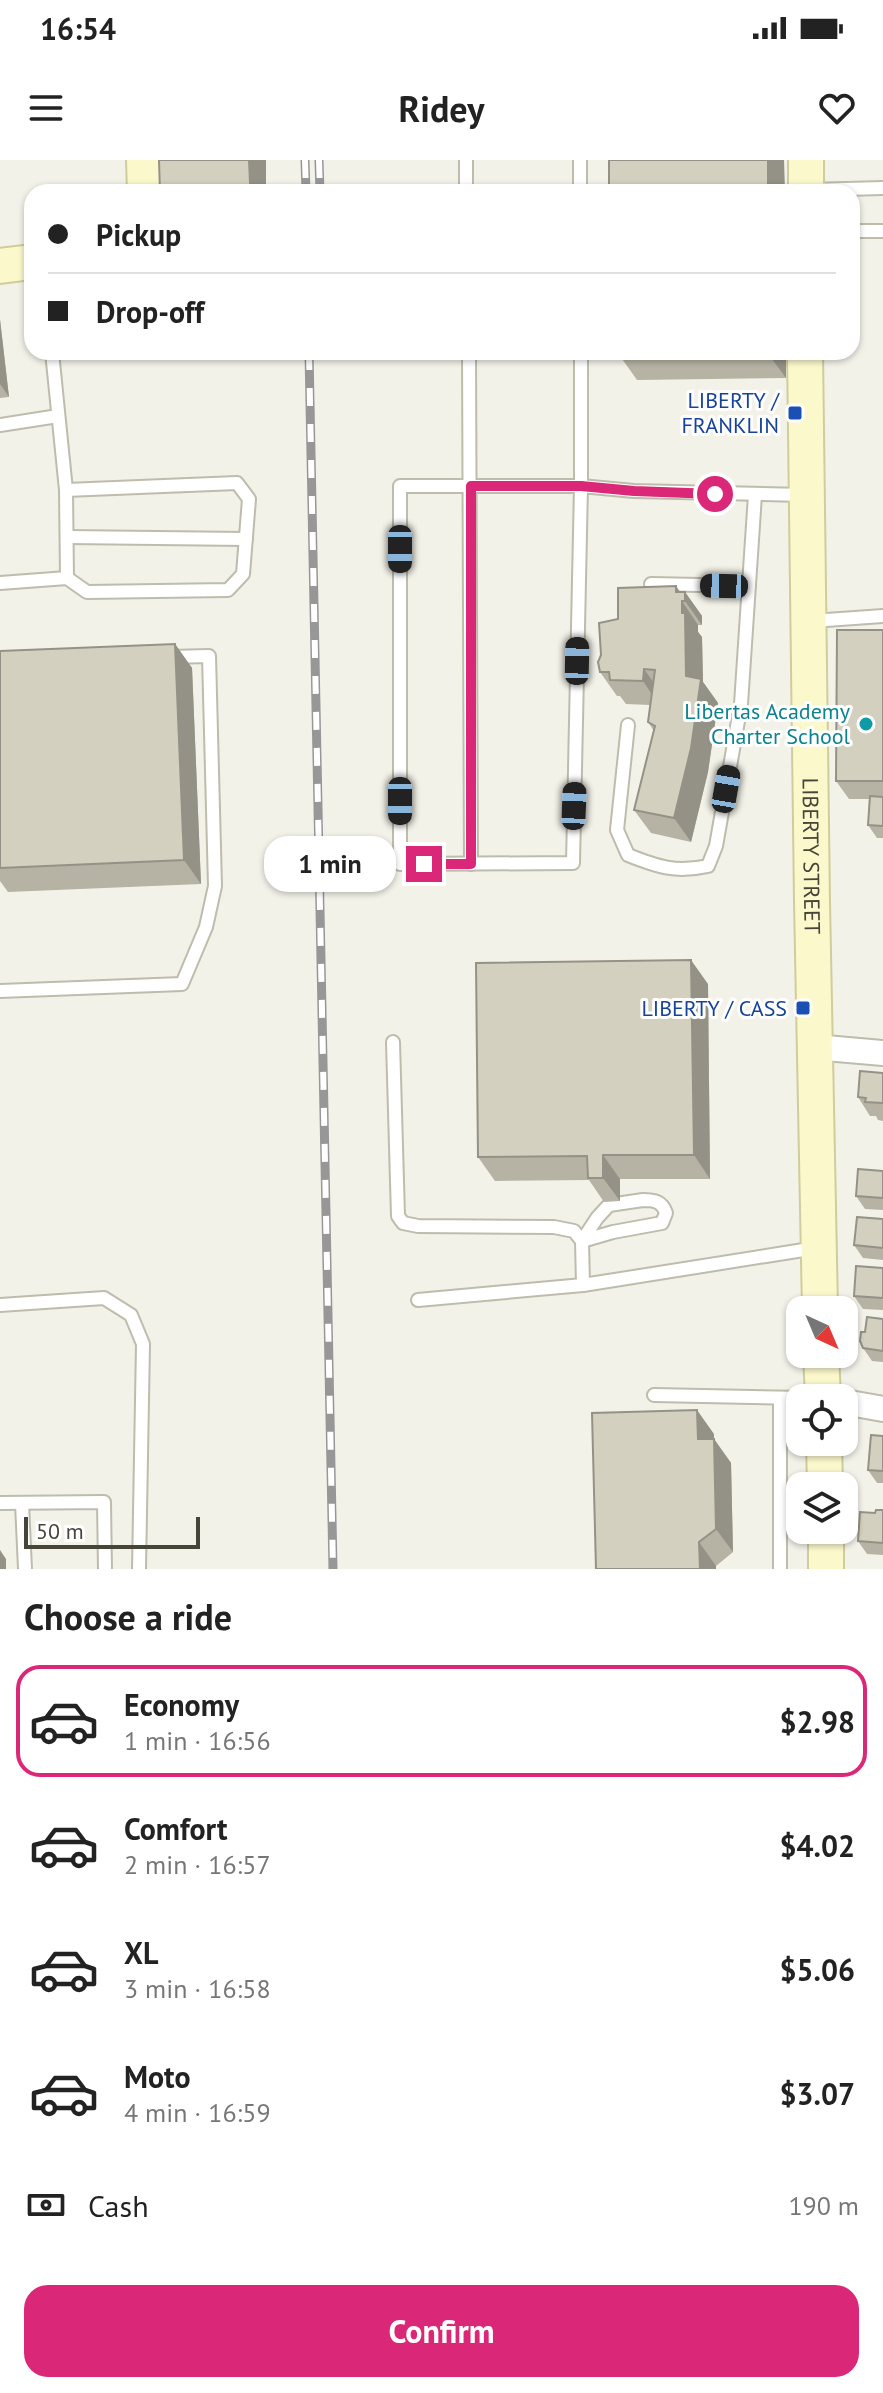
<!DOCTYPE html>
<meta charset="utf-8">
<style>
body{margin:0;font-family:"PT Sans",sans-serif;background:#f6f6f6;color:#222;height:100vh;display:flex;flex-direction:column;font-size:30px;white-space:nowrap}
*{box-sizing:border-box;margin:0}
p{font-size:26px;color:#767676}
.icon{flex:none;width:44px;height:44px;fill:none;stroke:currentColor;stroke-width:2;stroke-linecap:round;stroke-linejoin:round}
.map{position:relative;height:1409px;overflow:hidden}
.drawer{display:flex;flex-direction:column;background:#fff;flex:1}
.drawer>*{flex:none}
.banner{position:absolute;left:24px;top:24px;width:836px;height:176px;border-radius:24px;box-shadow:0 2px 6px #0004;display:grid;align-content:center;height:176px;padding:0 24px;background:#fff}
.needle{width:52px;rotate:136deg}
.controls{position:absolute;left:786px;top:1136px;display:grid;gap:16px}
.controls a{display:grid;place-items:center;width:72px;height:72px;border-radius:16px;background:#fff;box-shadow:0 2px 6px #0004;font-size:40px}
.scale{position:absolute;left:24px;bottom:20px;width:176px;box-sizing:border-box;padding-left:8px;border:4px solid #474438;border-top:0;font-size:22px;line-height:28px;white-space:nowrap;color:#474438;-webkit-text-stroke:6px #fff;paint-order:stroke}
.end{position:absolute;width:36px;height:36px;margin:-18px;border:10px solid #db2777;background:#fff;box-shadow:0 0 0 4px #fff}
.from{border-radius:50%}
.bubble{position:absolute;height:56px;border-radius:24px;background:#fff;box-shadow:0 2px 6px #0004;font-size:26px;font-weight:600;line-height:56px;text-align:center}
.car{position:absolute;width:24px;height:48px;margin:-24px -12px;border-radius:10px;box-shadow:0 0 6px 2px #0007;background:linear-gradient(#222 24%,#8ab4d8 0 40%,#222 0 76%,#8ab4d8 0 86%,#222 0)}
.banner b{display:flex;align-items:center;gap:28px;height:76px;font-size:30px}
.banner b+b{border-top:2px solid #e0e0e0}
.banner i{width:20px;height:20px;background:#222}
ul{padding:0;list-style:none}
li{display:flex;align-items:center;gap:24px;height:112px;margin:0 16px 12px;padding:0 8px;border:4px solid transparent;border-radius:24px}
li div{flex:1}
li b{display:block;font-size:30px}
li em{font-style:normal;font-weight:600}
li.active{border-color:#db2777}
li>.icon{width:72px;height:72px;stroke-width:1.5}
h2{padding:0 24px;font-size:36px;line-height:96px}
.pay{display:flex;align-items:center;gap:20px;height:88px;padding:0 24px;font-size:30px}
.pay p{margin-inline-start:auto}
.cta{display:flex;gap:16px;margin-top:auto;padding:16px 24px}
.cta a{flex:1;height:92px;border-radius:24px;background:#db2777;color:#fff;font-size:32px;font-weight:600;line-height:92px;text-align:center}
.status{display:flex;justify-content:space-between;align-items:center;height:56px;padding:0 40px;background:#fff;direction:ltr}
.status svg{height:22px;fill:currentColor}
header{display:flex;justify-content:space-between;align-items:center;height:104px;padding:0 24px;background:#fff;font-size:36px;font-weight:600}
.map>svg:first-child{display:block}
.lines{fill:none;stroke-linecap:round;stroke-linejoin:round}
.service-casing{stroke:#bebcac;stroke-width:16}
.minor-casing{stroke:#bebcac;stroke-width:28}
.secondary-casing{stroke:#d0cc9c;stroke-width:38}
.service{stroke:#fff;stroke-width:12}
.minor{stroke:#fff;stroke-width:24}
.secondary{stroke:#fbf8cc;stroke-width:34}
.rail-casing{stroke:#979797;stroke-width:9}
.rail{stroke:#fff;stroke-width:6;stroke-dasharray:18;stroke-linecap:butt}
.wall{fill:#b6b3a4}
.shaded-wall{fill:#949286}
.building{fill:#d4d0bf;stroke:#949286;stroke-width:2}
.route{stroke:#db2777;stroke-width:10}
.transit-dot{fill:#1a4fb4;stroke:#fff;stroke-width:3}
.culture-dot{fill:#0f9aa8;stroke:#fff;stroke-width:3}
.labels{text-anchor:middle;stroke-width:6;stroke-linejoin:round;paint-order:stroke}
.transit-label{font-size:22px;fill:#164399;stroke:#fff;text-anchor:end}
.culture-label{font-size:22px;fill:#0d838f;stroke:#fff;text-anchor:end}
.street-label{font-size:22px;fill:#474438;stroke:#fff}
</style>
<div class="status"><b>16:54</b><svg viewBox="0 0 49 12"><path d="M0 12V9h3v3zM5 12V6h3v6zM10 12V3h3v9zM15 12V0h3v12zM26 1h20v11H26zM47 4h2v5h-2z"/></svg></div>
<header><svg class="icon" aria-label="menu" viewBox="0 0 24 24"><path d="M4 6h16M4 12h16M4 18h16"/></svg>Ridey<svg class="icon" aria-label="heart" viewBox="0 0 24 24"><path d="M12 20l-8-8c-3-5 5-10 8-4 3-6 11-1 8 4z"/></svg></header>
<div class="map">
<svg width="883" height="1409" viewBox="0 0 883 1409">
<rect width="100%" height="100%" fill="#f3f2e9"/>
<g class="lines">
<defs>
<g id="service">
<polyline points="466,0 466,32"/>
<polyline points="580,0 580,32"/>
<polyline points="809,30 883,28"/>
<polyline points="852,71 883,71"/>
<polyline points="52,192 66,330 67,418"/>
<polyline points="469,192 471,704"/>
<polyline points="581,192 581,326 573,703 400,704 400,326 581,326 634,331 804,335"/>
<polyline points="0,265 58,256"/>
<polyline points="67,377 246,379"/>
<polyline points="0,423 67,418 87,432 228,430 243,414 249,339 237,323 66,330"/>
<polyline points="651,424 749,426"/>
<polyline points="812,461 883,456"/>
<path d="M628,565L617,670L628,695C658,707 676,713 708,706L716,686L741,544L755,335"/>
<polyline points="0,831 182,824 206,767 215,726 209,496 169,497"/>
<polyline points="393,882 398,1056 403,1063 418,1066 554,1067 574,1071 582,1081 583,1125"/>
<path d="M643,1040C654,1040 662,1041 666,1053L662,1063L613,1072L582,1081L597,1058L609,1045Z"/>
<polyline points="418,1140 583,1125 816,1088"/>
<polyline points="0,1145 104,1138 131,1155 143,1184 139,1409"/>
<polyline points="654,1235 805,1238"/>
<polyline points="0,1343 104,1342 105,1409"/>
<polyline points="22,1343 25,1409"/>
<polyline points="780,1409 780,1238"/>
</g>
<g id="minor">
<polyline points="814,887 883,893"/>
<polyline points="844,1242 883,1249"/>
</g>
<g id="secondary">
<polyline points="144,0 145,32"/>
<polyline points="806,32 806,0"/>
<polyline points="0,106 32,102"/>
<path id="s1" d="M805,192L812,742L820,1150"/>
<polyline points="821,1194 823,1238"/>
<polyline points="824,1282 825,1326"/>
<polyline points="826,1370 826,1409"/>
</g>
</defs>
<!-- service casing -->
<use href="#service" class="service-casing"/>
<!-- minor casing -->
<use href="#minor" class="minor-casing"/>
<!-- secondary casing -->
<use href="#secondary" class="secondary-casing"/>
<!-- service -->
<use href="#service" class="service"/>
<!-- minor -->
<use href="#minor" class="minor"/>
<!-- secondary -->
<use href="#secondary" class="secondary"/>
<defs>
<g id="rail">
<polyline points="305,0 306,32"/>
<polyline points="319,0 320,32"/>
<polyline points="309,192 333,1409"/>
</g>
</defs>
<!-- rail casing -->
<use href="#rail" class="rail-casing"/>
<!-- rail -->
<use href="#rail" class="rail"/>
</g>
<!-- wall -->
<g class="wall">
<polygon points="0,159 9,237 0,238"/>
<polygon points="620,192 786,192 786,218 637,220 620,196"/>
<polygon points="680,432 685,432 702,456 702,465 698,465 698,472 702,477 703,522 718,543 708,612 691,682 651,673 634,650 654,571 648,562 650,545 626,544 620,536 617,536 600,512 618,459"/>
<polygon points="883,470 883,678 877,678 868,665 869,639 849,639 836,621"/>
<polygon points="175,484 192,508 201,724 8,732 0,721 0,491"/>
<polygon points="708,824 710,1019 620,1019 620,1041 604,1042 589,1020 495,1021 478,997"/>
<polygon points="883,912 883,961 878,960 876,956 870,956 858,937"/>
<polygon points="883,1011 883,1050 865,1049 856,1036"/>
<polygon points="883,1059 883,1100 863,1098 854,1085"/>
<polygon points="883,1108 883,1150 863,1149 854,1136"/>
<polygon points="883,1159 883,1202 872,1201 863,1188 865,1172"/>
<polygon points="714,1274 714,1279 731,1303 733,1392 716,1406 596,1409"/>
<polygon points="883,1276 883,1323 877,1323 868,1310"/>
<polygon points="883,1350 883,1395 867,1394 858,1381 875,1353"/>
</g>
<!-- shaded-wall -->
<g class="shaded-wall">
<polygon points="249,0 266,0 266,32 256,32 250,23"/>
<polygon points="768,0 784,0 785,32 768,32"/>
<polygon points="0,159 0,160 9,237 0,224"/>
<polygon points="769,192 786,192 786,218 769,195"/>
<polygon points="676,426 685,439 685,432 702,456 702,465 685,441 676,432"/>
<polygon points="682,441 698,465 698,472 702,477 703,522 718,543 708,612 691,682 674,658 686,516"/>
<polygon points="175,484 192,508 201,724 184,700"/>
<polygon points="644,509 661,533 659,545 643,521"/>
<polygon points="691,800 708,824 710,1019 694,995"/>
<polygon points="603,995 620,1019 620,1041 603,1018"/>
<polygon points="697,1250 714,1274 714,1279 731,1303 733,1392 716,1369 698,1279"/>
<polygon points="699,1382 716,1406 716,1409 700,1409"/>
<polygon points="0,1390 6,1399 6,1409 0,1409"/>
</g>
<!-- building -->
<g class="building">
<polygon points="159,0 249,0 250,23 255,23 256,32 160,32"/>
<rect x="609" y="0" width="159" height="32"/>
<polygon points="620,192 769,192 769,195 620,196"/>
<polygon points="676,426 676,432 685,432 685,441 682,441 682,453 685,453 686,516 701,519 691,588 674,658 634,650 655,566 648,562 655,510 644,509 643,521 610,520 609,512 600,512 598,502 601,495 599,463 618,459 618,428"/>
<polygon points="837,470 883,470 883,621 836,621"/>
<polygon points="175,484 184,700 0,708 0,491"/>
<polygon points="870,636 883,637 883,666 868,665"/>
<polygon points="691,800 694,995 603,995 603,1018 588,1018 587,996 478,997 476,803"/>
<polygon points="860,911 883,913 883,912 883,943 865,942 866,938 858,937"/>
<polygon points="858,1009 883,1011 883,1038 856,1036"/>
<polygon points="857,1057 883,1059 883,1088 854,1085"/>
<polygon points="856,1106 883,1108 883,1138 854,1136"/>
<polygon points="867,1157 883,1159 883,1191 863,1188 860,1181 861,1172 865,1172"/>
<polygon points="697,1250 698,1279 714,1279 716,1369 699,1382 700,1409 596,1409 592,1253"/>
<polygon points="871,1275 883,1276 883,1311 868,1310"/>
<polygon points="876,1350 883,1350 883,1383 858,1381 860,1352 875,1353"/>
</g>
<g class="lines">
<!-- route -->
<polyline class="route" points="424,704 471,704 471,326 581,326 634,331 715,334"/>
</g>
<!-- markers -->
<g class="transit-dot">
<rect x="787" y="245" width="16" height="16" rx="4"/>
<rect x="795" y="840" width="16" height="16" rx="4"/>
</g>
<circle class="culture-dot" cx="866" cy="564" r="8"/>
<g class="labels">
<!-- transit labels -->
<g class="transit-label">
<text x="779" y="248">LIBERTY /<tspan x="779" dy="25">FRANKLIN</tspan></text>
<text x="787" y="856">LIBERTY / CASS</text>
</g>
<!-- culture labels -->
<g class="culture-label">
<text x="850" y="559">Libertas Academy<tspan x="850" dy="25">Charter School</tspan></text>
</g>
<!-- street labels -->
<g class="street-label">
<text dy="8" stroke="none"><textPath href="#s1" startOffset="504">LIBERTY STREET</textPath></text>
</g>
</g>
</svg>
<div class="controls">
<a><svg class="needle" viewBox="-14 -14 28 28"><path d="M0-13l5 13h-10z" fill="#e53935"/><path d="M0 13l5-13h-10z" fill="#767676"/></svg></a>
<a><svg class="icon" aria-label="locate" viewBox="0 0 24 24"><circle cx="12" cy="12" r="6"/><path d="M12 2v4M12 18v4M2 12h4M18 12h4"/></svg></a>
<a><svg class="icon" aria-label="layers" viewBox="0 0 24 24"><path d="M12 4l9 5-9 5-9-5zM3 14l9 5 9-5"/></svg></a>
</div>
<div class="scale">50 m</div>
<i class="end from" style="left:715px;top:334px"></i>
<i class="end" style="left:424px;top:704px"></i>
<div class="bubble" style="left:264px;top:676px;width:132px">1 min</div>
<i class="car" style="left:400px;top:389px;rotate:180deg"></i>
<i class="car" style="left:724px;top:426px;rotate:271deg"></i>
<i class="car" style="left:577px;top:501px;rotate:1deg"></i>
<i class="car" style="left:726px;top:629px;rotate:10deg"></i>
<i class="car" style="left:400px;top:641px;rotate:180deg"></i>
<i class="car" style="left:574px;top:646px;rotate:2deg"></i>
<div class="banner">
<b><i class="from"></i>Pickup</b>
<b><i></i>Drop-off</b>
</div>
</div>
<section class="drawer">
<h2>Choose a ride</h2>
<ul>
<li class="active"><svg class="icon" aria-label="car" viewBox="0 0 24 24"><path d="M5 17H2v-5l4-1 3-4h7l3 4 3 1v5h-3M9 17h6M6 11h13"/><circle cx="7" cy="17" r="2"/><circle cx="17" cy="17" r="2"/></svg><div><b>Economy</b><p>1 min · 16:56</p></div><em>$2.98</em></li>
<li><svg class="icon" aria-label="car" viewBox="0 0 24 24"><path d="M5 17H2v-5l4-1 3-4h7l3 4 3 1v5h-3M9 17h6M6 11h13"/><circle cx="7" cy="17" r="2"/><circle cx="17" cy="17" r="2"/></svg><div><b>Comfort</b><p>2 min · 16:57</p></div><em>$4.02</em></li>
<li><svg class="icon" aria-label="car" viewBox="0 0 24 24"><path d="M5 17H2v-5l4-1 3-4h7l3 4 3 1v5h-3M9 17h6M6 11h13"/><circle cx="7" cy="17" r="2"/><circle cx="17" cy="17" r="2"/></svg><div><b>XL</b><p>3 min · 16:58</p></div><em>$5.06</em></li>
<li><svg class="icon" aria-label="car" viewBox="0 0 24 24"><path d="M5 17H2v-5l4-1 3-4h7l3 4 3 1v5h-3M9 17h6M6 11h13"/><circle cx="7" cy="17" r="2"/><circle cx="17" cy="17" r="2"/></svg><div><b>Moto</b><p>4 min · 16:59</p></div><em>$3.07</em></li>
</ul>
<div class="pay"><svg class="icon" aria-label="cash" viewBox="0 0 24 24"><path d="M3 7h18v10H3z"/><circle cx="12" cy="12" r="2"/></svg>Cash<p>190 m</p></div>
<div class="cta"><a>Confirm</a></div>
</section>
